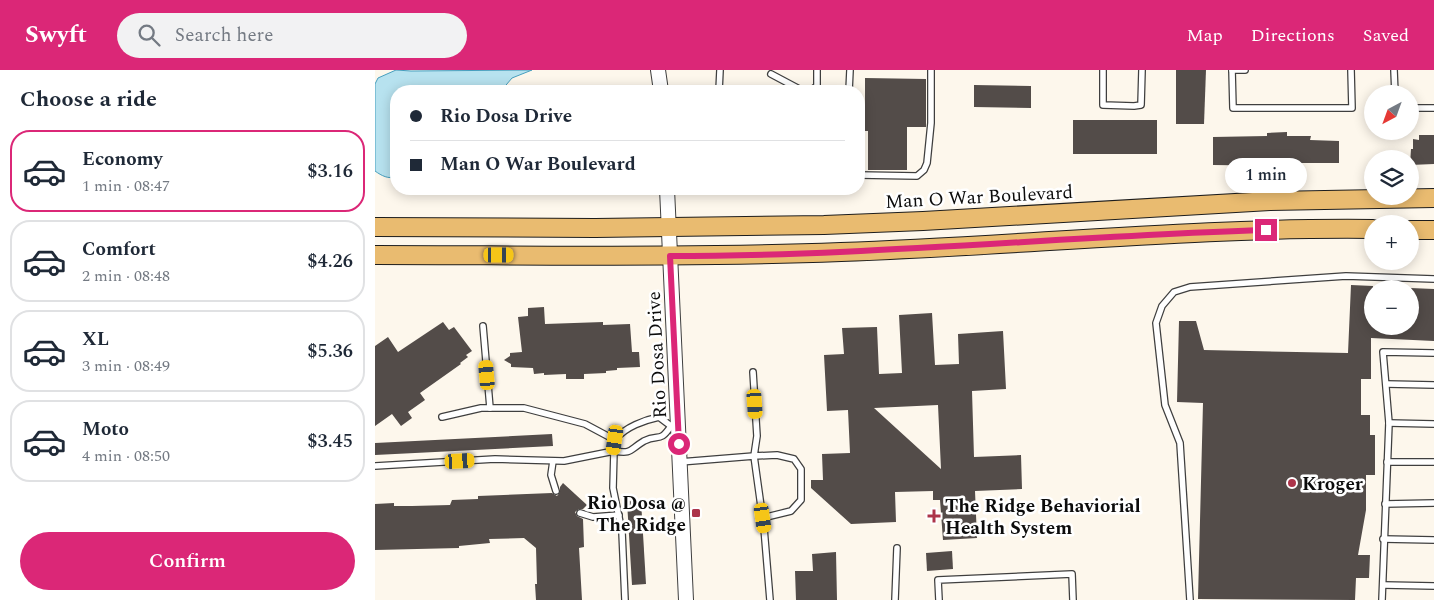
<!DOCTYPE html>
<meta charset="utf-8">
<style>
body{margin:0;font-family:Spectral,serif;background:#f2f2f3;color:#1f2937;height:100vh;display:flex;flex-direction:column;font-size:19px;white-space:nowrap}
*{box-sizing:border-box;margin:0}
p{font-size:16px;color:#747a83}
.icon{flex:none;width:28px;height:28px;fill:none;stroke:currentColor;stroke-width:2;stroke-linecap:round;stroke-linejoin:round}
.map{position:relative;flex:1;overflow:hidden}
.side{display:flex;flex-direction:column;background:#fff;width:375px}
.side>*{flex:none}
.banner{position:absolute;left:15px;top:15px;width:475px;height:110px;border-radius:20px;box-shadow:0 2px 12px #0003;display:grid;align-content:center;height:110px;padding:0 20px;background:#fff}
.needle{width:32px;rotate:221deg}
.controls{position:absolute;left:989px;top:15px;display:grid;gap:10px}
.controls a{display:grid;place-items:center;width:55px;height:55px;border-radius:50%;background:#fff;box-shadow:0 2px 12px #0003;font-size:25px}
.end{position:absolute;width:22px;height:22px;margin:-11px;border:6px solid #db2777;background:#fff;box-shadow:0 0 0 2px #fff}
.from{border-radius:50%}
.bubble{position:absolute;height:35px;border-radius:18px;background:#fff;box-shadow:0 2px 12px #0003;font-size:16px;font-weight:600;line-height:35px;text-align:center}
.car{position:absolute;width:15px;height:30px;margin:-15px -8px;border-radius:6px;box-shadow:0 0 4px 1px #0007;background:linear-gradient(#f5c518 24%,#345 0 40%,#f5c518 0 76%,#345 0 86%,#f5c518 0)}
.banner b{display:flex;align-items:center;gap:18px;height:48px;font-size:19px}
.banner b+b{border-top:1px solid #e0e1e3}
.banner i{width:12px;height:12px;background:#1f2937}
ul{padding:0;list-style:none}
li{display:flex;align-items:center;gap:15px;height:82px;margin:0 10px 8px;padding:0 10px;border:2px solid #e0e1e3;border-radius:20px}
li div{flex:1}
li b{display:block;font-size:19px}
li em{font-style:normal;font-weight:600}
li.on{border-color:#db2777}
li>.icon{width:45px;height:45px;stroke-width:1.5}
h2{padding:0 20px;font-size:22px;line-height:60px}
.button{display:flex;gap:10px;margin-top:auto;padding:10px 20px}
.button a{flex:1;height:58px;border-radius:30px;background:#db2777;color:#fff;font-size:20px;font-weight:600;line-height:58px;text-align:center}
header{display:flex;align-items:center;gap:30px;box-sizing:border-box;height:70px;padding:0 25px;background:#db2777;color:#fff}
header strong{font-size:24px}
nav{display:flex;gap:28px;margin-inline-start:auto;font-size:18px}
.search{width:350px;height:45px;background:#f2f2f3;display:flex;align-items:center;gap:12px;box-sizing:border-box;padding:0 18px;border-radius:28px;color:#747a83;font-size:19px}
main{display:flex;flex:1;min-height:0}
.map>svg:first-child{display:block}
.water{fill:#b7e2ef;stroke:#469ebe}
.building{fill:#534c49;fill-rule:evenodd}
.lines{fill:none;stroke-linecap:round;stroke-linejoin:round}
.service-casing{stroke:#3f3f3f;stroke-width:8}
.tertiary-casing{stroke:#3f3f3f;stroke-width:16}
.primary-casing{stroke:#1d1d1d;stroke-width:20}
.service{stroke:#fff;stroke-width:5.5}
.tertiary{stroke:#fff;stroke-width:14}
.primary{stroke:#e9bb70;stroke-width:18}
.route{stroke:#db2777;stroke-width:6}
.poi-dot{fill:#ac344a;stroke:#fff;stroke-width:2}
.labels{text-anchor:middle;stroke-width:5;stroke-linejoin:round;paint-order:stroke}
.street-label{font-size:19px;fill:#0c0c0c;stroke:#fff}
.poi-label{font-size:19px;font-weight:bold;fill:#0c0c0c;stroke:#fff;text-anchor:start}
</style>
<header>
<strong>Swyft</strong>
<div class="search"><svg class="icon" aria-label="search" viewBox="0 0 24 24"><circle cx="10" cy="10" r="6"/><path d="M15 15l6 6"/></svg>Search here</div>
<nav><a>Map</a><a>Directions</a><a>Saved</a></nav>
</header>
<main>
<section class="side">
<h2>Choose a ride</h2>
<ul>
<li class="on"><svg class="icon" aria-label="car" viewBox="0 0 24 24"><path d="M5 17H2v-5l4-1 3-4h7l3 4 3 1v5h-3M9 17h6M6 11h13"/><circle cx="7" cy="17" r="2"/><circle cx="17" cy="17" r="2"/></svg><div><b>Economy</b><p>1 min · 08:47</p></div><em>$3.16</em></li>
<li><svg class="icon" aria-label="car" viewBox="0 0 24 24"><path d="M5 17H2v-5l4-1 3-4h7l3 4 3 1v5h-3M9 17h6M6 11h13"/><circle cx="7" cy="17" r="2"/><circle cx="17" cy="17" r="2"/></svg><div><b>Comfort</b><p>2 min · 08:48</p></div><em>$4.26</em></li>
<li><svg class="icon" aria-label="car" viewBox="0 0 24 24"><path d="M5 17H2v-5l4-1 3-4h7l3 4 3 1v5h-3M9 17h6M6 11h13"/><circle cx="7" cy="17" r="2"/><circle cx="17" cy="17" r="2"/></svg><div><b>XL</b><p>3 min · 08:49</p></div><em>$5.36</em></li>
<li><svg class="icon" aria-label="car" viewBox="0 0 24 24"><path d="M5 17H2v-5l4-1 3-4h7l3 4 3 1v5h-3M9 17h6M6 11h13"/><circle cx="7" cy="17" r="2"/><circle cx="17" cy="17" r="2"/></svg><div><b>Moto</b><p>4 min · 08:50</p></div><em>$3.45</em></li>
</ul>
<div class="button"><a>Confirm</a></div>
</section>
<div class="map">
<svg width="1059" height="530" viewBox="0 0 1059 530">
<rect width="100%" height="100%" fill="#fdf7ec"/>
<!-- water -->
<path class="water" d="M21,0L36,1L157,0L137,8L126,21H21V107C13,109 7,106 0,101V14L3,8Z"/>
<!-- building -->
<g class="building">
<polygon points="801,0 831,0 829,54 801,54"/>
<polygon points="490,8 551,9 551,57 532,57 532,100 493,100 493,61 490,61"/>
<polygon points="599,15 656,16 656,38 599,37"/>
<rect x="698" y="50" width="84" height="34"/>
<polygon points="912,62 912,66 936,66 935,70 964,71 964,93 920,93 920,96 838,95 838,67 892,66 892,63"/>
<polygon points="1044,65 1059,65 1059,94 1035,95 1036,79 1038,79 1038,69 1044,70"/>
<polygon points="976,215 998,216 998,256 1035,256 1035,218 1059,219 1059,271 996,268 996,309 986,309 986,345 995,345 995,365 1000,365 1000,405 991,405 991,440 983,485 995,485 994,508 981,508 980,530 823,529 828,333 802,332 804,251 821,251 829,280 973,283"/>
<polygon points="169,237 170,254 228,252 228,255 255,254 257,282 264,282 265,297 242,298 242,300 231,301 231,303 209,304 209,309 191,309 191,304 169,305 169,303 159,304 158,298 136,297 136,294 129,290 135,286 135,283 147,282 143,247 153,246 153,238"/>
<path d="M557,243L560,295L584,294L583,264L628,261L631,319L597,321L599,387L646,385L647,419L600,421L602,468L568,470L565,430H558V421L520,422L521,452L476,454L436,418V410H448L447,384L475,383L473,340L452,341L449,285L469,284L467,258L502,257L504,304L527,303L524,245ZM563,335L566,399L499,338Z"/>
<polygon points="68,252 74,260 79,257 97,281 91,285 93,287 85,293 86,294 45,323 50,330 33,342 37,348 26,356 17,344 0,356 0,276 13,267 23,282"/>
<polygon points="177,364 178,376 0,385 0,373"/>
<polygon points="188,413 212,435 208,439 204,439 200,442 202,446 208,449 209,477 204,478 207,530 161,530 160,514 162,514 161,478 149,468 114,469 115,473 84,476 84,478 0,480 0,434 19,433 19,436 37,436 75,435 77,430 103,429 103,426 177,423 182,426 185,422 185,417"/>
<polygon points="266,430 271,514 257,515 252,431"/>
<polygon points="577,481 578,499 552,501 551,483"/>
<polygon points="461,482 462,530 421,530 420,501 438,501 437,484"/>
</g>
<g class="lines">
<defs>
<g id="service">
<polyline points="728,0 728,35 759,36 766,35 767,0"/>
<polyline points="857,0 858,38 977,38 976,0"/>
<polyline points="857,0 870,0"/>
<polyline points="1019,0 1020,24"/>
<polyline points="396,4 428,21"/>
<polyline points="344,21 345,0"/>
<polyline points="435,21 442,16 442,0"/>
<polyline points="474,21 475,0"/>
<polyline points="1035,38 1059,38"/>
<polyline points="484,105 542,106 549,100 552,93 556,53 556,0"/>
<polyline points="108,256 115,338"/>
<polyline points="378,302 382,366 379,386 402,385 419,389 426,399 426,430 416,441 387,448"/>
<polyline points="1012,314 1059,315"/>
<polyline points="67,347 106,338 149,338 210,354 240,370"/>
<polyline points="1014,353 1059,354"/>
<path d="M296,356C284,374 284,363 269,371C254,380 258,384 239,381C239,377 239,372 241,369C250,357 270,350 284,347L296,356H303"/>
<polyline points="178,391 176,405 181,421"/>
<polyline points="305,392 379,386 389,458 395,530"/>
<polyline points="1012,392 1059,392"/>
<polyline points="0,396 120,389 189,391 239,381 238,418 247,462 250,530"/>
<polyline points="1010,434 1059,433"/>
<polyline points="205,443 218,447 244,445"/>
<polyline points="1008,469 1059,470"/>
<polyline points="1009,515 1059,516"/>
<polyline points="520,530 522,478"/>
<polyline points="564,530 563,510 697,504 698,530"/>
<polyline points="815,530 805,373 790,335 781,253 787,236 799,222 815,217 971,206 1059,209"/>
<polyline points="1007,530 1014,353 1008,282 1059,283"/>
</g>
<g id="tertiary">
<polyline points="283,0 286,21"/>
<polyline points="292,119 311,530"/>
</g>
<g id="primary">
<polyline points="0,157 220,158 449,155 548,151 895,131 1059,128"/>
<polyline points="1035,160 1059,160"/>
<path d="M0,185C155,185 311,188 466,182C644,176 820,157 998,159"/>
</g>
</defs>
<!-- service casing -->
<use href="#service" class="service-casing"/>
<!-- tertiary casing -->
<use href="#tertiary" class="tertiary-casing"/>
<!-- primary casing -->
<use href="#primary" class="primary-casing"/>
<!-- service -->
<use href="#service" class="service"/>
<!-- tertiary -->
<use href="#tertiary" class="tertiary"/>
<!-- primary -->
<use href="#primary" class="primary"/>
</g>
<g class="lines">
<!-- route -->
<path class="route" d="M304,374L295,186C494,186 692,166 891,160"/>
</g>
<!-- markers -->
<g class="poi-dot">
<circle cx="917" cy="413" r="5"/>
<rect x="316" y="438" width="10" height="10" rx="2.5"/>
<path d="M556.5 438.5h5v5h5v5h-5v5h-5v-5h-5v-5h5z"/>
</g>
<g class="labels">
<!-- street labels -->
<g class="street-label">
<text transform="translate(604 126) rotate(-3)" y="7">Man O War Boulevard</text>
<text transform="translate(281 285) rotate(-93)" y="7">Rio Dosa Drive</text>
</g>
<!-- poi labels -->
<g class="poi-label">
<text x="927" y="420">Kroger</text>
<text x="311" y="439" text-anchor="end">Rio Dosa @<tspan x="311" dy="22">The Ridge</tspan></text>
<text x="570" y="442">The Ridge Behaviorial<tspan x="570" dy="22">Health System</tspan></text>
</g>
</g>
</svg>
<div class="controls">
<a><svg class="needle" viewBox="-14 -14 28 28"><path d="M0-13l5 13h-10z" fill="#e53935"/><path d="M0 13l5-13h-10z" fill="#747a83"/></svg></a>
<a><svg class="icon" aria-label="layers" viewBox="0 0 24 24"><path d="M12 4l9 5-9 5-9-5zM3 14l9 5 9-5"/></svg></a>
<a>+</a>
<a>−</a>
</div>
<i class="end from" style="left:304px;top:374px"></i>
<i class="end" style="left:891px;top:160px"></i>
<div class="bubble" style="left:850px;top:88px;width:82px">1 min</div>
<i class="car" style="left:124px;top:185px;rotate:90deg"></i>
<i class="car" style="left:112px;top:305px;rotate:355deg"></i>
<i class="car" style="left:380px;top:334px;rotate:176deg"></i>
<i class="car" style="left:240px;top:370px;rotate:188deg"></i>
<i class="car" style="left:85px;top:391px;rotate:87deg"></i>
<i class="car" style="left:388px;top:448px;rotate:172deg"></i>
<div class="banner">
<b><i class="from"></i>Rio Dosa Drive</b>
<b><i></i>Man O War Boulevard</b>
</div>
</div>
</main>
